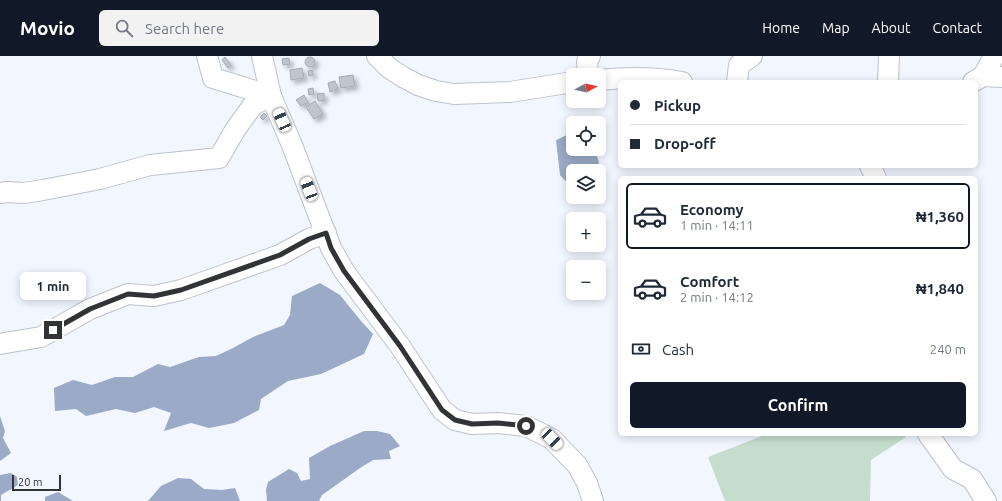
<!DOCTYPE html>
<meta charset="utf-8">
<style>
body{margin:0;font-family:Ubuntu,sans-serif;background:#f2f2f3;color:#1f2937;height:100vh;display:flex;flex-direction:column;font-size:15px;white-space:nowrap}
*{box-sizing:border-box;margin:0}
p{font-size:13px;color:#747a83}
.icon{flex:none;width:22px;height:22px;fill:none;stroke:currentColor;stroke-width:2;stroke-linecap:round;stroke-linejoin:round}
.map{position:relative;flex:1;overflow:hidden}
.details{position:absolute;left:618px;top:120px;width:360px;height:260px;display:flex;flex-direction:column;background:#fff;border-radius:6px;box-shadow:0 2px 10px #0003}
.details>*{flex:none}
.banner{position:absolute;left:618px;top:24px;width:360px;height:88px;border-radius:6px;box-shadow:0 2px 10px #0003;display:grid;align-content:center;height:88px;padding:0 12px;background:#fff}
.needle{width:26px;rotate:82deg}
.controls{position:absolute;left:566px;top:12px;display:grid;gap:8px}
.controls a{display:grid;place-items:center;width:40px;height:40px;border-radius:6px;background:#fff;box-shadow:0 2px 10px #0003;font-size:20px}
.scale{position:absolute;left:12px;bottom:10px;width:49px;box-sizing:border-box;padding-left:4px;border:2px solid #313337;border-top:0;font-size:11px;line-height:14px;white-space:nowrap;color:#313337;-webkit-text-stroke:3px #f1f6ff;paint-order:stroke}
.end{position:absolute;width:18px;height:18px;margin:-9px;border:5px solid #313337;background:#fff;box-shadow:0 0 0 2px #fff}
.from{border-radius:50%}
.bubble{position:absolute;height:28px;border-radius:6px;background:#fff;box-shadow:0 2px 10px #0003;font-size:13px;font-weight:700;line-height:28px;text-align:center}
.car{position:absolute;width:12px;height:24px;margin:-12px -6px;border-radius:5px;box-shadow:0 0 3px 1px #0007;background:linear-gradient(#fff 24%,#345 0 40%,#fff 0 76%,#345 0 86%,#fff 0)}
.banner b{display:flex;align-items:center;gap:14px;height:38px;font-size:15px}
.banner b+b{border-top:1px solid #e0e1e3}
.banner i{width:10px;height:10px;background:#1f2937}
ul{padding:7px 0 0;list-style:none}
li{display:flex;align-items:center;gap:12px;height:66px;margin:0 8px 6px;padding:0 4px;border:2px solid transparent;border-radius:6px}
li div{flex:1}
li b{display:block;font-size:15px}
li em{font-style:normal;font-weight:700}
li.on{border-color:#111827}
li>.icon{width:36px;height:36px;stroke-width:1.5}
.pay{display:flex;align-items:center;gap:10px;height:44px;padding:0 12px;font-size:15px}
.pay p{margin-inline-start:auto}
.cta{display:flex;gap:8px;margin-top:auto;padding:8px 12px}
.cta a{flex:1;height:46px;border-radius:6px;background:#111827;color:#fff;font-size:16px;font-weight:700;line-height:46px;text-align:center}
header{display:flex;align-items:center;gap:24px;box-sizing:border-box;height:56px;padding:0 20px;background:#111827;color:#fff}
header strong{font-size:19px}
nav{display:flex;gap:22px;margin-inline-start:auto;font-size:14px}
.search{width:280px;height:36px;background:#f2f2f3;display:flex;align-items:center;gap:10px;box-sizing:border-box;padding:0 14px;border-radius:6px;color:#747a83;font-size:15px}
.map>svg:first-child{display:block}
.green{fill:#c5ddcc}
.water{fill:#9baac6}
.building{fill:#bec5cf;stroke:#a4aab5;filter:url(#shadow)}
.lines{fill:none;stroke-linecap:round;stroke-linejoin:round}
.minor-casing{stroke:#bcc2cd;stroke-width:22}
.minor{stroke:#fff;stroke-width:20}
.route{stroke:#313337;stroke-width:5}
</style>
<header>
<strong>Movio</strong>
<div class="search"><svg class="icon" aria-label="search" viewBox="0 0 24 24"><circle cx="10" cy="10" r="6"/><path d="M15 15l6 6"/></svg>Search here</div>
<nav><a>Home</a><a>Map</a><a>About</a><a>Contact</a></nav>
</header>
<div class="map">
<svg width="1002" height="445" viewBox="0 0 1002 445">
<defs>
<filter id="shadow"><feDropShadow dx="3.5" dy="3.5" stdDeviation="2" flood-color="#0004"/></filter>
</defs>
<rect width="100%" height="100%" fill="#f1f6ff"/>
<!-- green -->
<polygon class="green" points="767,378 903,378 906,381 871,404 870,445 725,445 708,401"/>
<!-- water -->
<g class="water">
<polygon points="569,78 573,78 573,93 594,93 599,106 598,115 573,115 573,133 560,119 556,84"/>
<polygon points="320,227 340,239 361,265 373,278 364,298 321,318 288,325 261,343 259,354 234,367 209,372 191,367 164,375 171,357 154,351 135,357 116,353 86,360 76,353 55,355 54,332 73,324 92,329 115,321 133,321 158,308 170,311 199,301 216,300 233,292 253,281 284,269 290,259 292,240"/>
<polygon points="0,360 5,375 3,382 11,397 0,405"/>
<polygon points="364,375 377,375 390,378 400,390 389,395 391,403 373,404 360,412 322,439 319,445 267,445 266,434 268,426 289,413 297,417 301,425 310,423 309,402 330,390"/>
<polygon points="11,417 17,421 18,429 1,439 1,445 0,445 0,419"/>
<polygon points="178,422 191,423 204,433 222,434 235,432 240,445 148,445 161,430"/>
<polygon points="58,436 73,445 45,445 45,441"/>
</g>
<!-- building -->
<g class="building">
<polygon points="225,1 231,9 228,12 222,4"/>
<circle cx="310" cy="6" r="5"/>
<polygon points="289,2 290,8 283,9 282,3"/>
<polygon points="302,12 304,22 291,24 290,14"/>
<polygon points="313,14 313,19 309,20 308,15"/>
<polygon points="353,19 355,30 341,32 339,21"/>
<polygon points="335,25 338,33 330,36 328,27"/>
<polygon points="313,32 314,38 309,39 308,33"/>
<polygon points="324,37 324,44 318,45 317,38"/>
<polygon points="304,39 308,46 301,50 296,44"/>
<polygon points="315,45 323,58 314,63 306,51"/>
<polygon points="264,57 267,60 263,64 260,61"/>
</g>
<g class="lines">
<defs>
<g id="minor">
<polyline points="207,0 213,22 271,40"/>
<polyline points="262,0 271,40 292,89 331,192 344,215 400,290 442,354 455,364 472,368 498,367 526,370 552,383 577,409 587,427 593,445"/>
<polyline points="377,0 389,12 403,21 418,29 436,35 454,38 510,36 573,26"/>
<polyline points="588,19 587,5 590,0"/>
<polyline points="983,20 1002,21"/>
<path d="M599,24C628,21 653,21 682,26"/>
<polyline points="737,26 739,9 752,0"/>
<polyline points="888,26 889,0"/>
<polyline points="973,26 983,20 994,0"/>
<polyline points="870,110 876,122"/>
<polyline points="0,137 7,136 24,137 43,134 100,123 150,109 219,102 235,74 253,49 271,40"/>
<polyline points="0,288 41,281 90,253 128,238 154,240 181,234 280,199 309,183 326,177"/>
<polyline points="928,378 953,413 972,423 986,445"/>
</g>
</defs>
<!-- minor casing -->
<use href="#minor" class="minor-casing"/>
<!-- minor -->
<use href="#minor" class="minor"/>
</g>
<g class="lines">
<!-- route -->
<polyline class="route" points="53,274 90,253 128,238 154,240 181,234 280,199 309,183 326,177 331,192 344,215 400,290 442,354 455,364 472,368 498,367 526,370"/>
</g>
</svg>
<div class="controls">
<a><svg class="needle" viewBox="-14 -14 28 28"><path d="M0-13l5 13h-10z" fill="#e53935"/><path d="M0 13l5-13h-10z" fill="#747a83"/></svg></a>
<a><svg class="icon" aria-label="locate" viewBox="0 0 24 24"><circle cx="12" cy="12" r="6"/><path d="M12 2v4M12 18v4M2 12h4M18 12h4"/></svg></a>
<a><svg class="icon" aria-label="layers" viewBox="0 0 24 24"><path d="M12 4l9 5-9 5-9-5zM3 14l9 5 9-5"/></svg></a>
<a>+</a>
<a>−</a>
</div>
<div class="scale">20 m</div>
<i class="end from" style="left:526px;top:370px"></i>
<i class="end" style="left:53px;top:274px"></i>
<div class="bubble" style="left:20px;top:216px;width:66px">1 min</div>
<i class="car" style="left:282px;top:64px;rotate:336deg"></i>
<i class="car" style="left:309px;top:133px;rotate:339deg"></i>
<i class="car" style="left:552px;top:383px;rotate:136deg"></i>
<div class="banner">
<b><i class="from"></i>Pickup</b>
<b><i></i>Drop-off</b>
</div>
<section class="details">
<ul>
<li class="on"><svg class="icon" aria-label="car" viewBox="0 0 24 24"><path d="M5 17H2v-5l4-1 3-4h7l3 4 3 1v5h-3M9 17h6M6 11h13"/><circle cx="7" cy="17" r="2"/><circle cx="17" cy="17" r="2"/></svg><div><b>Economy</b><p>1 min · 14:11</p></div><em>₦1,360</em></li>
<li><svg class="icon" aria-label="car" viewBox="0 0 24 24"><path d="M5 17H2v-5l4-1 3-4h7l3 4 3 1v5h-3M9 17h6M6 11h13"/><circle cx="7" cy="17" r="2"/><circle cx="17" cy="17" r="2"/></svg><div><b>Comfort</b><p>2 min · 14:12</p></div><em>₦1,840</em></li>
</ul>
<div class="pay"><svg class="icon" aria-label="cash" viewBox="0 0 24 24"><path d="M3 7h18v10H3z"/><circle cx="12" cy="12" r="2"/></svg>Cash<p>240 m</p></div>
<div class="cta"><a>Confirm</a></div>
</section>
</div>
